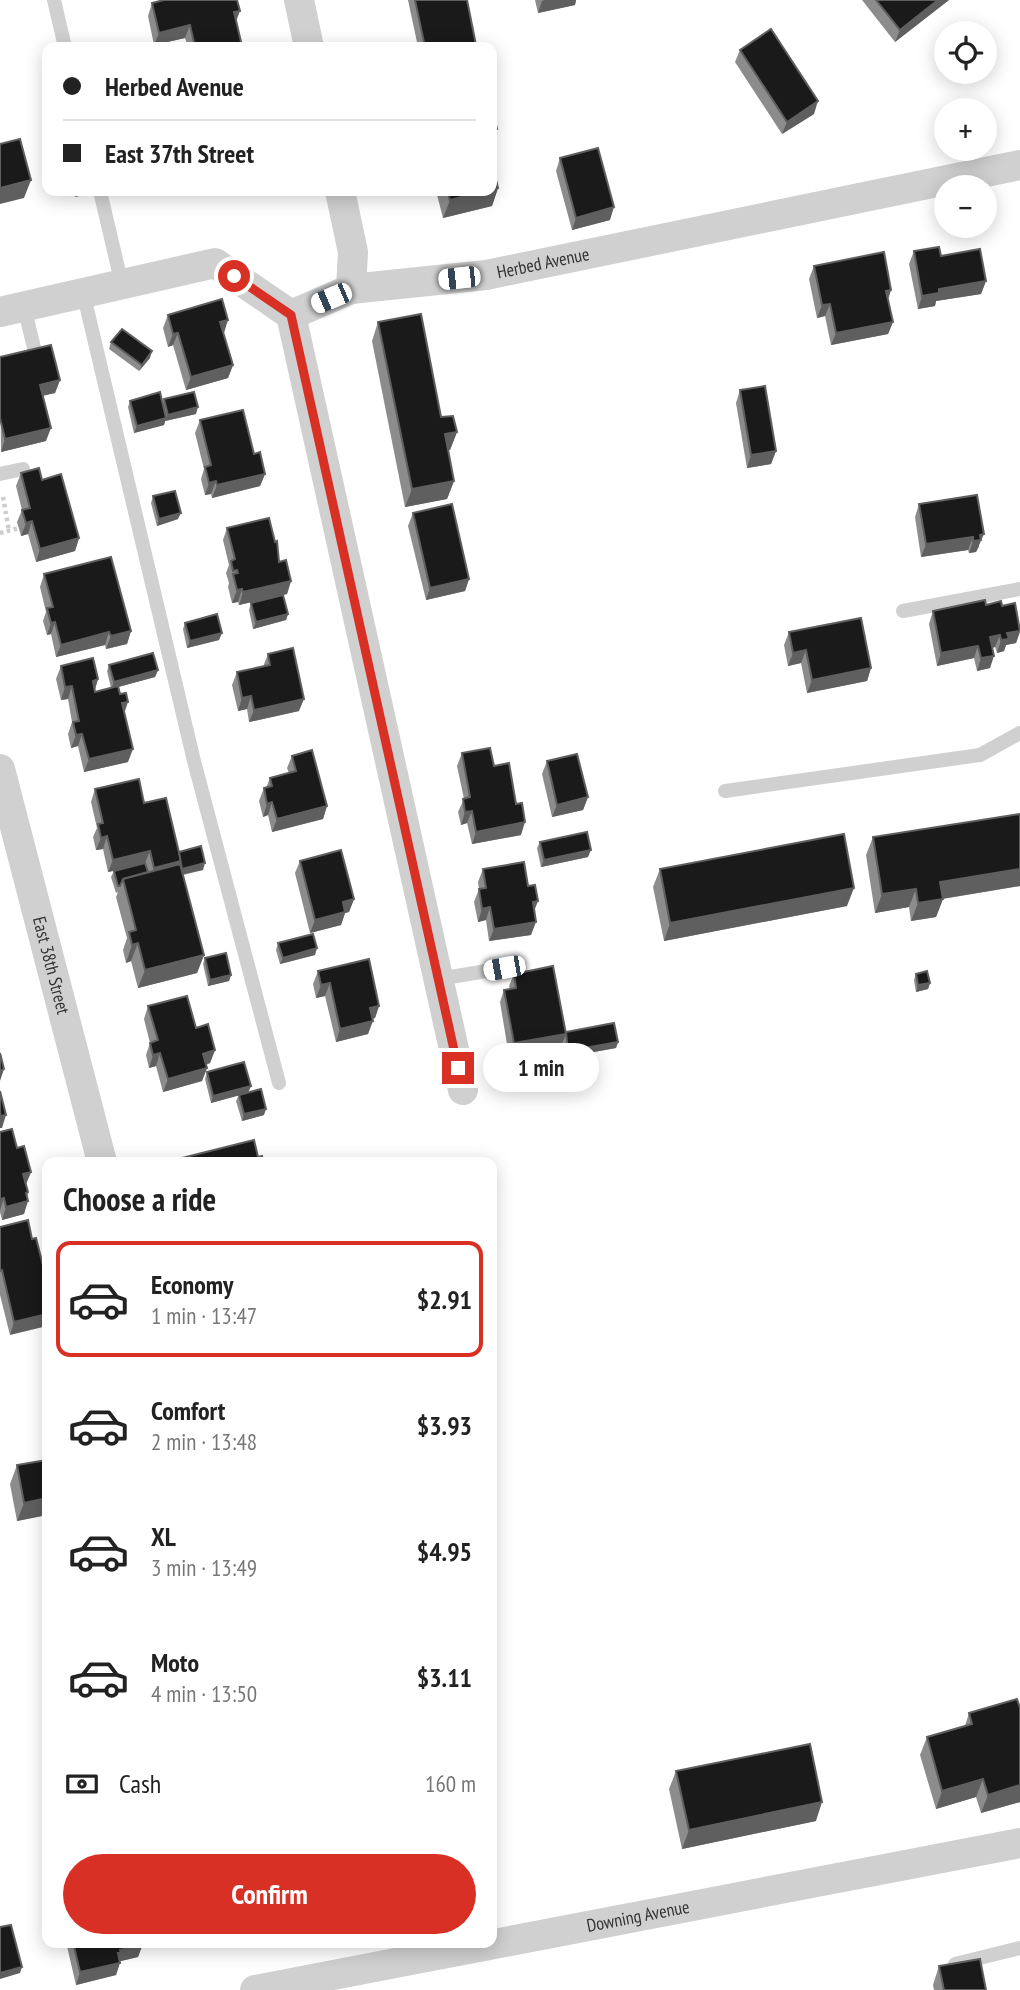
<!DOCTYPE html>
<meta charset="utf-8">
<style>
body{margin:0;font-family:"PT Sans Narrow",sans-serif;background:#f6f6f6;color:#222;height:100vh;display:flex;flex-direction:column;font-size:26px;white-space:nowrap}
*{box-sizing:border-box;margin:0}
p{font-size:23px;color:#767676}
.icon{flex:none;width:38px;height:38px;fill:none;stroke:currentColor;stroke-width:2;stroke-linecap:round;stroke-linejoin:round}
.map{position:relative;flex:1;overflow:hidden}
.details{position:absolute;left:42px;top:1157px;width:455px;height:791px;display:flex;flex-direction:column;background:#fff;border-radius:14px;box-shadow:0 4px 18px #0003}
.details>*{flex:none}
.banner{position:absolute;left:42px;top:42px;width:455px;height:154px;border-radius:14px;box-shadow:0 4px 18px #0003;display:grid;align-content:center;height:154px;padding:0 21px;background:#fff}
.controls{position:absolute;left:934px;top:21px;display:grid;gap:14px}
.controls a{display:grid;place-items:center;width:63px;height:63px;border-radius:50%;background:#fff;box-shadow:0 4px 18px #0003;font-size:35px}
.end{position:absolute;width:32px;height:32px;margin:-16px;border:9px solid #d93025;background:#fff;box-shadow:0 0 0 4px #fff}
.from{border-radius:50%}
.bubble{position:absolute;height:49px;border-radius:24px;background:#fff;box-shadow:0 4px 18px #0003;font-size:23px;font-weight:600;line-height:49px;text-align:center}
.car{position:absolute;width:21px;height:42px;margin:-21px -10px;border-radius:9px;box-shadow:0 0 5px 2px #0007;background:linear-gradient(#fff 24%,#345 0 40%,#fff 0 76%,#345 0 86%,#fff 0)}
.banner b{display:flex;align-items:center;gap:24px;height:66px;font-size:26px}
.banner b+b{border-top:2px solid #e0e0e0}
.banner i{width:18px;height:18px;background:#222}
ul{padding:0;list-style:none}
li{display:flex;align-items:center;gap:21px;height:116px;margin:0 14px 10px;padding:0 7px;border:4px solid transparent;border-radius:14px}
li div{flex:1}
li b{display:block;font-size:26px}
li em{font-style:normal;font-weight:600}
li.on{border-color:#d93025}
li>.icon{width:63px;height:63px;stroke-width:1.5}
h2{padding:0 21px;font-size:32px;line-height:84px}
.pay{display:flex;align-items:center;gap:18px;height:77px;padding:0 21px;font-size:26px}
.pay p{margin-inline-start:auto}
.action{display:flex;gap:14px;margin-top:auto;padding:14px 21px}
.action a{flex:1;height:80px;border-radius:42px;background:#d93025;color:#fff;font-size:28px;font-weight:600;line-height:80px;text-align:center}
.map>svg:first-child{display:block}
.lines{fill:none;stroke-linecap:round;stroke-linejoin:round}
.path{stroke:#cdcdcd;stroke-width:4.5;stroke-dasharray:3.5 3.5;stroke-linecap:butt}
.lane{stroke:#d0d0d0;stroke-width:14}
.street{stroke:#d0d0d0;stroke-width:30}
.wall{fill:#8c8c8c}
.shaded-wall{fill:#5f5f5f}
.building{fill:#1a1a1a;stroke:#5f5f5f;stroke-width:2}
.route{stroke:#d93025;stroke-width:9}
.labels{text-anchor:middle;stroke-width:7;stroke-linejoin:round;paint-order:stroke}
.street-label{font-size:18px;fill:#333;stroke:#fff}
</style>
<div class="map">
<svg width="1020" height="1990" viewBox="0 0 1020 1990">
<rect width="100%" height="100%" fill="#fff"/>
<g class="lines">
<!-- path -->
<g class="path">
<polyline points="3,497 9,531"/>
<polyline points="0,533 19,528"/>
</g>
<!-- lane -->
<g class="lane">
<polyline points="54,0 65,47"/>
<polyline points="100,191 122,285"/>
<polyline points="83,292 194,761 279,1083"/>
<polyline points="24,307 37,360"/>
<polyline points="0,474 23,469"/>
<polyline points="903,611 1020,589"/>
<polyline points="725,791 980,755 1020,733"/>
<polyline points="439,979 504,968"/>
<polyline points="955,1964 1020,1948"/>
</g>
<!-- street -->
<g class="street">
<polyline points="299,0 309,47"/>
<polyline points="340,191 353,252 351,289"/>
<path id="s1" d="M0,312L215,263L291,315L351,289L486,275L1020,165"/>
<polyline points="291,315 463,1090"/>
<path id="s2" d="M0,769L102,1162"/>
<path id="s3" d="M255,1990L1020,1843"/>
</g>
</g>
<!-- wall -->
<g class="wall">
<polygon points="408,0 467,0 475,47 418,47"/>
<polygon points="535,0 576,0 575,5 538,13"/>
<polygon points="862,0 949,0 895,42"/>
<polygon points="152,3 236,21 242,47 188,47 185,38 154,45 148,16"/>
<polygon points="740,50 814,114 782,134 735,62"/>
<polygon points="560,158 610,220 572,230 556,171"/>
<polygon points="498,188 492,206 443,218 436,191 492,191"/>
<polygon points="914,251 941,256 986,281 981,294 936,301 935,306 918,309 909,264"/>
<polygon points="814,266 891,290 888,299 893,322 888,334 831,345 825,316 817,318 809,279"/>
<polygon points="168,315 223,333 233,365 228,378 186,390 173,345 168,347 163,328"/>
<polygon points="378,322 441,417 457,432 450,450 448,450 454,481 447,499 405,507 372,341"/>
<polygon points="111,342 150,358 139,371 109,349"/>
<polygon points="0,357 60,380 55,393 43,396 46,441 1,452"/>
<polygon points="740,390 776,451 771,464 747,468 736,403"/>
<polygon points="164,399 196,414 165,421 164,425 134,433 128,407 130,401 163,403"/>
<polygon points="200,420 254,454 265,474 260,486 212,498 211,494 205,495 201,479 204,469 195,433"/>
<polygon points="21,473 42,480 79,538 75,551 36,562 28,534 21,536 17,522 22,510 16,486"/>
<polygon points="977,495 979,547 976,552 969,553 968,550 921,557 915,517 919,504"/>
<polygon points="153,496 178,519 157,526 151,503"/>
<polygon points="413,513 469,579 465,591 426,600 408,526"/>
<polygon points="227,528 279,562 291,581 287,594 239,605 238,602 232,603 228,587 229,583 226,573 229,565 223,540"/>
<polygon points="44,574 131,631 127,644 106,649 105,645 56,657 51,634 47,635 43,621 46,612 40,587"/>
<polygon points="251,603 288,614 286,620 253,629 249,610"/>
<polygon points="986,605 1002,606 1020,628 1020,632 1016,643 1006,645 1004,651 997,653 995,647 992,648 990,668 977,671 974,658 937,666 929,624 933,611"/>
<polygon points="185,623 219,640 187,648 183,629"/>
<polygon points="789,632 871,668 867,681 807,693 801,663 788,666 784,645"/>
<polygon points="268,654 299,711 249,722 247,709 238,711 232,685 237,672 263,667"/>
<polygon points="109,665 158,670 155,677 118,687 124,713 128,762 84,772 78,746 71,748 68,734 72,722 68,699 61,700 56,679 61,666 98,679 95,690 95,692 111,688 107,671"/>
<polygon points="462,753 494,766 521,835 472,844 467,823 461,825 458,812 464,799 457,766"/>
<polygon points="292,756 327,806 323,819 272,832 268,815 263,817 259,801 264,788 266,788 270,778 289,773 287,768"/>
<polygon points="547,761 588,797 583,810 552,817 542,774"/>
<polygon points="95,789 144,803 179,852 203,870 183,875 204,955 197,973 138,988 131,961 126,963 123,950 127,938 116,897 118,892 116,893 111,877 114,871 108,872 103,849 96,850 93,837 97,828 91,802"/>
<polygon points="1020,814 1020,886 943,899 936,917 911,921 909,907 875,913 866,855 873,837"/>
<polygon points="540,842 588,857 541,867 537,848"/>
<polygon points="300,861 354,899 349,912 345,913 341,925 310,933 295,873"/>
<polygon points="483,869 528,886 534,912 531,935 489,941 486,920 478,922 474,902 479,889 478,882"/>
<polygon points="660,869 847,906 664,941 653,887"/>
<polygon points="278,943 315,955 280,964 276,950"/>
<polygon points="205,958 231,975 229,981 208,986 203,964"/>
<polygon points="318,971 379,1006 375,1018 372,1019 368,1034 336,1042 325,996 316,998 313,984"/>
<polygon points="514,974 566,1032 618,1042 616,1048 566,1057 563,1042 561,1046 509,1056 500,1002 504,990 510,989 509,986"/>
<polygon points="916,974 930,983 928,989 916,992 914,980"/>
<polygon points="148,1006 196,1028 215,1050 210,1063 206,1065 207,1068 202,1081 163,1092 156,1066 149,1068 146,1055 150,1043 144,1019"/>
<polygon points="207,1072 251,1086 248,1092 264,1115 242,1121 236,1101 239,1095 211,1103 205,1079"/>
<polygon points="0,1132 17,1148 31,1172 26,1184 28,1192 24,1214 2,1220 0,1212"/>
<polygon points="0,1227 32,1239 46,1277 10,1335 0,1295"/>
<polygon points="47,1460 47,1543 42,1516 17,1521 10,1484 17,1465"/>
<polygon points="1020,1708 1020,1802 981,1813 976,1797 936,1809 920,1755 927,1737 965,1726 969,1713"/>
<polygon points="676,1771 816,1821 682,1849 669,1789"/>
<polygon points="66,1942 143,1942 138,1957 120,1961 116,1975 76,1985"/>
<polygon points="939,1966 986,1990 934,1990 933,1985"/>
</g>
<!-- shaded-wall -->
<g class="shaded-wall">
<polygon points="545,0 576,0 575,5 538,13 542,1"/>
<polygon points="938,0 949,0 895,42 900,30"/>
<polygon points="240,11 235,24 234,12"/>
<polygon points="190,25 185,38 154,45 159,33"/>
<polygon points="818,101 814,114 782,134 787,122"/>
<polygon points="497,129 492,143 492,130"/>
<polygon points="31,180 24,198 0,204 0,188"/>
<polygon points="498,188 492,206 443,218 450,200 486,191 492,191 492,189"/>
<polygon points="77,191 93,191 93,193 75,197"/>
<polygon points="614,207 610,220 572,230 576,218"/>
<polygon points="986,281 981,294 936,301 935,306 918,309 922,296 939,289"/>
<polygon points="891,290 887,302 886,291"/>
<polygon points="830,304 825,316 817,318 822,305"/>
<polygon points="228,320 224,333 220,322"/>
<polygon points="893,322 888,334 831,345 836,333"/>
<polygon points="178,333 173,345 168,347 173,334"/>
<polygon points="152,351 150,358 139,371 142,365"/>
<polygon points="233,365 228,378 186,390 191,377"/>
<polygon points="60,380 55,393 35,397 40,385"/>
<polygon points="198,407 196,414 165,421 168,415"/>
<polygon points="166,418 164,425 134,433 137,426"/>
<polygon points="51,428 46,441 1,452 5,439"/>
<polygon points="457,432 450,450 438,452 445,434"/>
<polygon points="776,451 771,464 747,468 751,455"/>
<polygon points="265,474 260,486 212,498 217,485"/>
<polygon points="216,481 211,494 205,495 209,483"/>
<polygon points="454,481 447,499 405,507 412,489"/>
<polygon points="181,513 178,519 157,526 159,519"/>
<polygon points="32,521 28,534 21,536 26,523"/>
<polygon points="984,534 976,552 969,553 973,541 980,535"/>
<polygon points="973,537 968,550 921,557 926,544"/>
<polygon points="79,538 75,551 36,562 40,549"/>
<polygon points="469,579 465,591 426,600 430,588"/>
<polygon points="291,581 287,594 239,605 243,592"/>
<polygon points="242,589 238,602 232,603 237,590"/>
<polygon points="288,614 286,620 253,629 256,622"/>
<polygon points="55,622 51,634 47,635 51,623"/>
<polygon points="131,631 127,644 106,649 111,636"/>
<polygon points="1020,631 1016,643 1006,645 1004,651 997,653 1001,640 1007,633"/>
<polygon points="109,632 105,645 56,657 61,645"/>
<polygon points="222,633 219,640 187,648 190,641"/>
<polygon points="1000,635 995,647 985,649 990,637"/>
<polygon points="978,646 974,658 937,666 941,653"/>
<polygon points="806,650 801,663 788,666 793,653"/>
<polygon points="994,656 990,668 977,671 981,658"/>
<polygon points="871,668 867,681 807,693 812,680"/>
<polygon points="158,670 155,677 111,689 114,682"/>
<polygon points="98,679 94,692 93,681"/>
<polygon points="72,686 68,699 61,700 65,687"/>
<polygon points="251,696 247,709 238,711 242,698"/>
<polygon points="304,699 299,711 249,722 254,710"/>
<polygon points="128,702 124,714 122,703"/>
<polygon points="82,734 78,746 71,748 76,735"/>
<polygon points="133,749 128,762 84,772 89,759"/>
<polygon points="588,797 583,810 552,817 557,805"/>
<polygon points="272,802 268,815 263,817 267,804"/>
<polygon points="327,806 323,819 272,832 277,819"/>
<polygon points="472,811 467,823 461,825 465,812"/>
<polygon points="525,822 521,835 472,844 476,832"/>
<polygon points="107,836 103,849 96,850 101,838"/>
<polygon points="591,850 588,857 541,867 544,860"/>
<polygon points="150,851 145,863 108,872 113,860"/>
<polygon points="181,861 177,874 149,881 154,868"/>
<polygon points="205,863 203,870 179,875 182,869"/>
<polygon points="1020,869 1020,886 934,900 940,882"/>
<polygon points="854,888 847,906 664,941 670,923"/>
<polygon points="916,889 909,907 875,913 882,894"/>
<polygon points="354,899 349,912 345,913 341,925 310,933 315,920 343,902"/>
<polygon points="943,899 936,917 911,921 918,903"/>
<polygon points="538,901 533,914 533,902"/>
<polygon points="490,907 486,920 478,922 482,909"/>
<polygon points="536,922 531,935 489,941 494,929"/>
<polygon points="138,943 131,961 126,963 132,945"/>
<polygon points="317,948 315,955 280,964 283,958"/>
<polygon points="204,955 197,973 138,988 145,970"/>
<polygon points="231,975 229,981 208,986 210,980"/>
<polygon points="330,983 325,996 316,998 321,985"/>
<polygon points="930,983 928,989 916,992 918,985"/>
<polygon points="379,1006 375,1018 365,1021 370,1008"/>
<polygon points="373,1021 368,1034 336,1042 340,1029"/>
<polygon points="566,1034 561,1046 509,1056 514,1043"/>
<polygon points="618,1042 616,1048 566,1057 568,1051"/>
<polygon points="215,1050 210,1063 198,1067 203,1054"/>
<polygon points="160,1053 156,1066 149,1068 153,1055"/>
<polygon points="207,1068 202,1081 163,1092 168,1079"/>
<polygon points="4,1069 0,1081 0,1071"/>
<polygon points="251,1086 248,1093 211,1103 213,1096"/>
<polygon points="266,1109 264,1115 242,1121 244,1114"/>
<polygon points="6,1115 2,1128 0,1128 0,1116"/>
<polygon points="31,1172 26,1184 23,1174"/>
<polygon points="28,1192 24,1202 28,1201 24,1214 2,1220 6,1207"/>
<polygon points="4,1198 0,1210 0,1199"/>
<polygon points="47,1314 47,1326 10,1335 14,1322"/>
<polygon points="47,1498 47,1502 42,1516 17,1521 24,1503"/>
<polygon points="983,1779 976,1797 936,1809 942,1791"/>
<polygon points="1020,1785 1020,1802 981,1813 988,1795"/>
<polygon points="822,1802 816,1821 682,1849 689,1830"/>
<polygon points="143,1944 138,1957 117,1962 120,1963 116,1975 76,1985 80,1972 120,1950"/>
<polygon points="22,1967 20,1973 0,1979 0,1973"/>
</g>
<!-- building -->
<g class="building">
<polygon points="164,0 237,0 240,11 234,12 242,46 195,47 190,25 159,33 152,3"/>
<polygon points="415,0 467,0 476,45 464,47 425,47"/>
<polygon points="876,0 938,0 900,30"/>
<polygon points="771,29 818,101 787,122 740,50"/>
<polygon points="492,108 497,129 492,130"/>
<polygon points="20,139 31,180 0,188 0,144"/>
<polygon points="598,148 614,207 576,218 560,158"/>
<polygon points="492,163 498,188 492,189"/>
<polygon points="447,191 486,191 450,200"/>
<polygon points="939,247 941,256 980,249 986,281 939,289 939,293 922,296 914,251"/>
<polygon points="884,252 891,290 886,291 893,322 836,333 830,304 822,305 814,266"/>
<polygon points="222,299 228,320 220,322 233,365 191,377 178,333 173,334 168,315"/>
<polygon points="421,314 441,417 453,416 457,432 445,434 454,481 412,489 378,322"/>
<polygon points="122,329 152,351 142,365 111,342"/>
<polygon points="51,345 60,380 40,385 51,428 5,439 0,418 0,357"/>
<polygon points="765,386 776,451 751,455 740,390"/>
<polygon points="160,392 166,418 137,426 130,401"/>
<polygon points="194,392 198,407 168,415 164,399"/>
<polygon points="243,410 254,454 260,452 265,474 217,485 216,481 209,483 205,467 211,465 200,420"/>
<polygon points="39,468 42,480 61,474 79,538 40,549 32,521 26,523 22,510 30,508 21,473"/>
<polygon points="175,491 181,513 159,519 153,496"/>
<polygon points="977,495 984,534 980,535 981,540 973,541 973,537 926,544 919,504"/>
<polygon points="452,504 469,579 430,588 413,513"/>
<polygon points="269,518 275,542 277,541 279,562 286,560 291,581 243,592 242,589 237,590 233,574 238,573 237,570 233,571 231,561 235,559 227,528"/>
<polygon points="111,557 131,631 111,636 109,632 61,645 55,622 51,623 47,608 53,607 44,574"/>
<polygon points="283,595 288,614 256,622 251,603"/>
<polygon points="985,600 986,605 1001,601 1002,606 1015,603 1020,631 1007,633 1009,639 1001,640 1000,635 990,637 994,656 981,658 978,646 941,653 933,611"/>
<polygon points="217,614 222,633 190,641 185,623"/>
<polygon points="861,618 871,668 812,680 806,650 793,653 789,632"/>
<polygon points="293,648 304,699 254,710 251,696 242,698 237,672 270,665 268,654"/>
<polygon points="153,653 158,670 114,682 109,665"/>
<polygon points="93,658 98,679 93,681 95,692 118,686 120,694 126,693 128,702 122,703 133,749 89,759 82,734 76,735 73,722 79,721 72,686 65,687 61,666"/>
<polygon points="490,748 494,766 509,763 516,804 522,803 525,822 476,832 472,811 465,812 463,799 470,797 462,753"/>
<polygon points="312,750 327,806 277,819 272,802 267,804 264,788 272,786 270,778 296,771 292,756"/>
<polygon points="577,754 588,797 557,805 547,761"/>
<polygon points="139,779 144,803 166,798 181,861 154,868 150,851 113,860 107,836 101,838 98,824 103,823 95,789"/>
<polygon points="1020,814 1020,869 940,882 943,899 918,903 916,889 882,894 873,837"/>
<polygon points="587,832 591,850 544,860 540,842"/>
<polygon points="844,834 854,888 670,923 660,869"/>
<polygon points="201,846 205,863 182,869 179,852"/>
<polygon points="341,850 354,899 343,902 345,912 315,920 300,861"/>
<polygon points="524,862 528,886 535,885 538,901 533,902 536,922 494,929 490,907 482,909 479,889 486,888 483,869"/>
<polygon points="145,863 148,872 123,879 120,886 118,886 114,871"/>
<polygon points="180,864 204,955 145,970 138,943 132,945 129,932 136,930 123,879"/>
<polygon points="313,934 317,948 283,958 278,943"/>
<polygon points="226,953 231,975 210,980 205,958"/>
<polygon points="369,959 379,1006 370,1008 373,1021 340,1029 330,983 321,985 318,971"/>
<polygon points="553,966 566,1034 514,1043 504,990 516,988 514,974"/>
<polygon points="927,971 930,983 918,985 916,974"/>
<polygon points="187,996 196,1028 208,1024 215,1050 203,1054 207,1068 168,1079 160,1053 153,1055 150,1043 158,1040 148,1006"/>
<polygon points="614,1023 618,1042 568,1051 566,1032"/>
<polygon points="0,1053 4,1069 0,1071"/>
<polygon points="244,1062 251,1086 213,1096 207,1072"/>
<polygon points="261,1089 266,1109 244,1114 239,1095"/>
<polygon points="0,1091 6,1115 0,1116"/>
<polygon points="12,1129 17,1148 24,1146 31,1172 23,1174 28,1192 26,1193 28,1201 6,1207 4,1198 0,1199 0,1132"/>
<polygon points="254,1140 258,1157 262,1156 264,1162 183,1162 182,1158"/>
<polygon points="28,1220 32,1239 36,1238 46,1277 47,1276 47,1314 14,1322 2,1270 0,1271 0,1227"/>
<polygon points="47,1460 47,1498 24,1503 17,1465"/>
<polygon points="1017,1699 1020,1708 1020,1785 988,1795 983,1779 942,1791 927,1737 972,1724 969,1713"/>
<polygon points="810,1744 822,1802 689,1830 676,1771"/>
<polygon points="11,1925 22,1967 0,1973 0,1927"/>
<polygon points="73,1942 143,1942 143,1944 120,1950 121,1953 118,1953 120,1963 80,1972"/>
<polygon points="980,1959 986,1990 944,1990 939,1966"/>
</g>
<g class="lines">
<!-- route -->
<polyline class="route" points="234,276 291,315 458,1068"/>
</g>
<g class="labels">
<!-- street labels -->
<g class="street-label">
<text dy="6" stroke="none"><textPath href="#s1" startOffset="572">Herbed Avenue</textPath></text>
<text dy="6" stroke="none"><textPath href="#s2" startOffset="203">East 38th Street</textPath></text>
<text dy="6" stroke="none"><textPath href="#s3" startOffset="390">Downing Avenue</textPath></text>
</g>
</g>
</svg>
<div class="controls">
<a><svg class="icon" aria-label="locate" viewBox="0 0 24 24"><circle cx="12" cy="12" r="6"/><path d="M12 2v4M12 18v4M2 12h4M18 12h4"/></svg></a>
<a>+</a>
<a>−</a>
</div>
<i class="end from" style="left:234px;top:276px"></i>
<i class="end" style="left:458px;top:1068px"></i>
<div class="bubble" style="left:483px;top:1043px;width:116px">1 min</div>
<i class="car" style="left:459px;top:278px;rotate:264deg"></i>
<i class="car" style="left:331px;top:298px;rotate:247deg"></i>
<i class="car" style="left:504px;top:968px;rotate:260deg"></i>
<div class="banner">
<b><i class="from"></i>Herbed Avenue</b>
<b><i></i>East 37th Street</b>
</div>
<section class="details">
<h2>Choose a ride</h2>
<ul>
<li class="on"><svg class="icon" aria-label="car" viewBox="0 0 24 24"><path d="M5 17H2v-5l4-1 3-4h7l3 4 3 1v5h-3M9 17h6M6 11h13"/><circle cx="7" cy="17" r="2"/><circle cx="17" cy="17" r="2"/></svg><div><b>Economy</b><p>1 min · 13:47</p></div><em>$2.91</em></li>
<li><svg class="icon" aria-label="car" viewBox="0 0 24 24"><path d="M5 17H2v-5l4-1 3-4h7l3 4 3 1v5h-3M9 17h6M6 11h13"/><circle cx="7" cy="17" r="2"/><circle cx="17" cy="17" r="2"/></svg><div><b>Comfort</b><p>2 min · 13:48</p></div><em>$3.93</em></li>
<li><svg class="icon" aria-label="car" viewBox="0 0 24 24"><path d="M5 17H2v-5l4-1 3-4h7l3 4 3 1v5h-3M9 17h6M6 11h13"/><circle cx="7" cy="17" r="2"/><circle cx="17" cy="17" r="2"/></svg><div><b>XL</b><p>3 min · 13:49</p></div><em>$4.95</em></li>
<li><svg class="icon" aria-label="car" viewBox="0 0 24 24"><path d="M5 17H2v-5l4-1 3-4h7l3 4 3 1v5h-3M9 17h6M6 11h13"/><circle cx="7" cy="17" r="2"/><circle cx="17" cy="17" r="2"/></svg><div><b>Moto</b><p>4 min · 13:50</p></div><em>$3.11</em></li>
</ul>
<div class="pay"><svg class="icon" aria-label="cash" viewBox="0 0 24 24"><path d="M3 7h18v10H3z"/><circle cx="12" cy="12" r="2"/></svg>Cash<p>160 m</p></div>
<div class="action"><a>Confirm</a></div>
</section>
</div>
